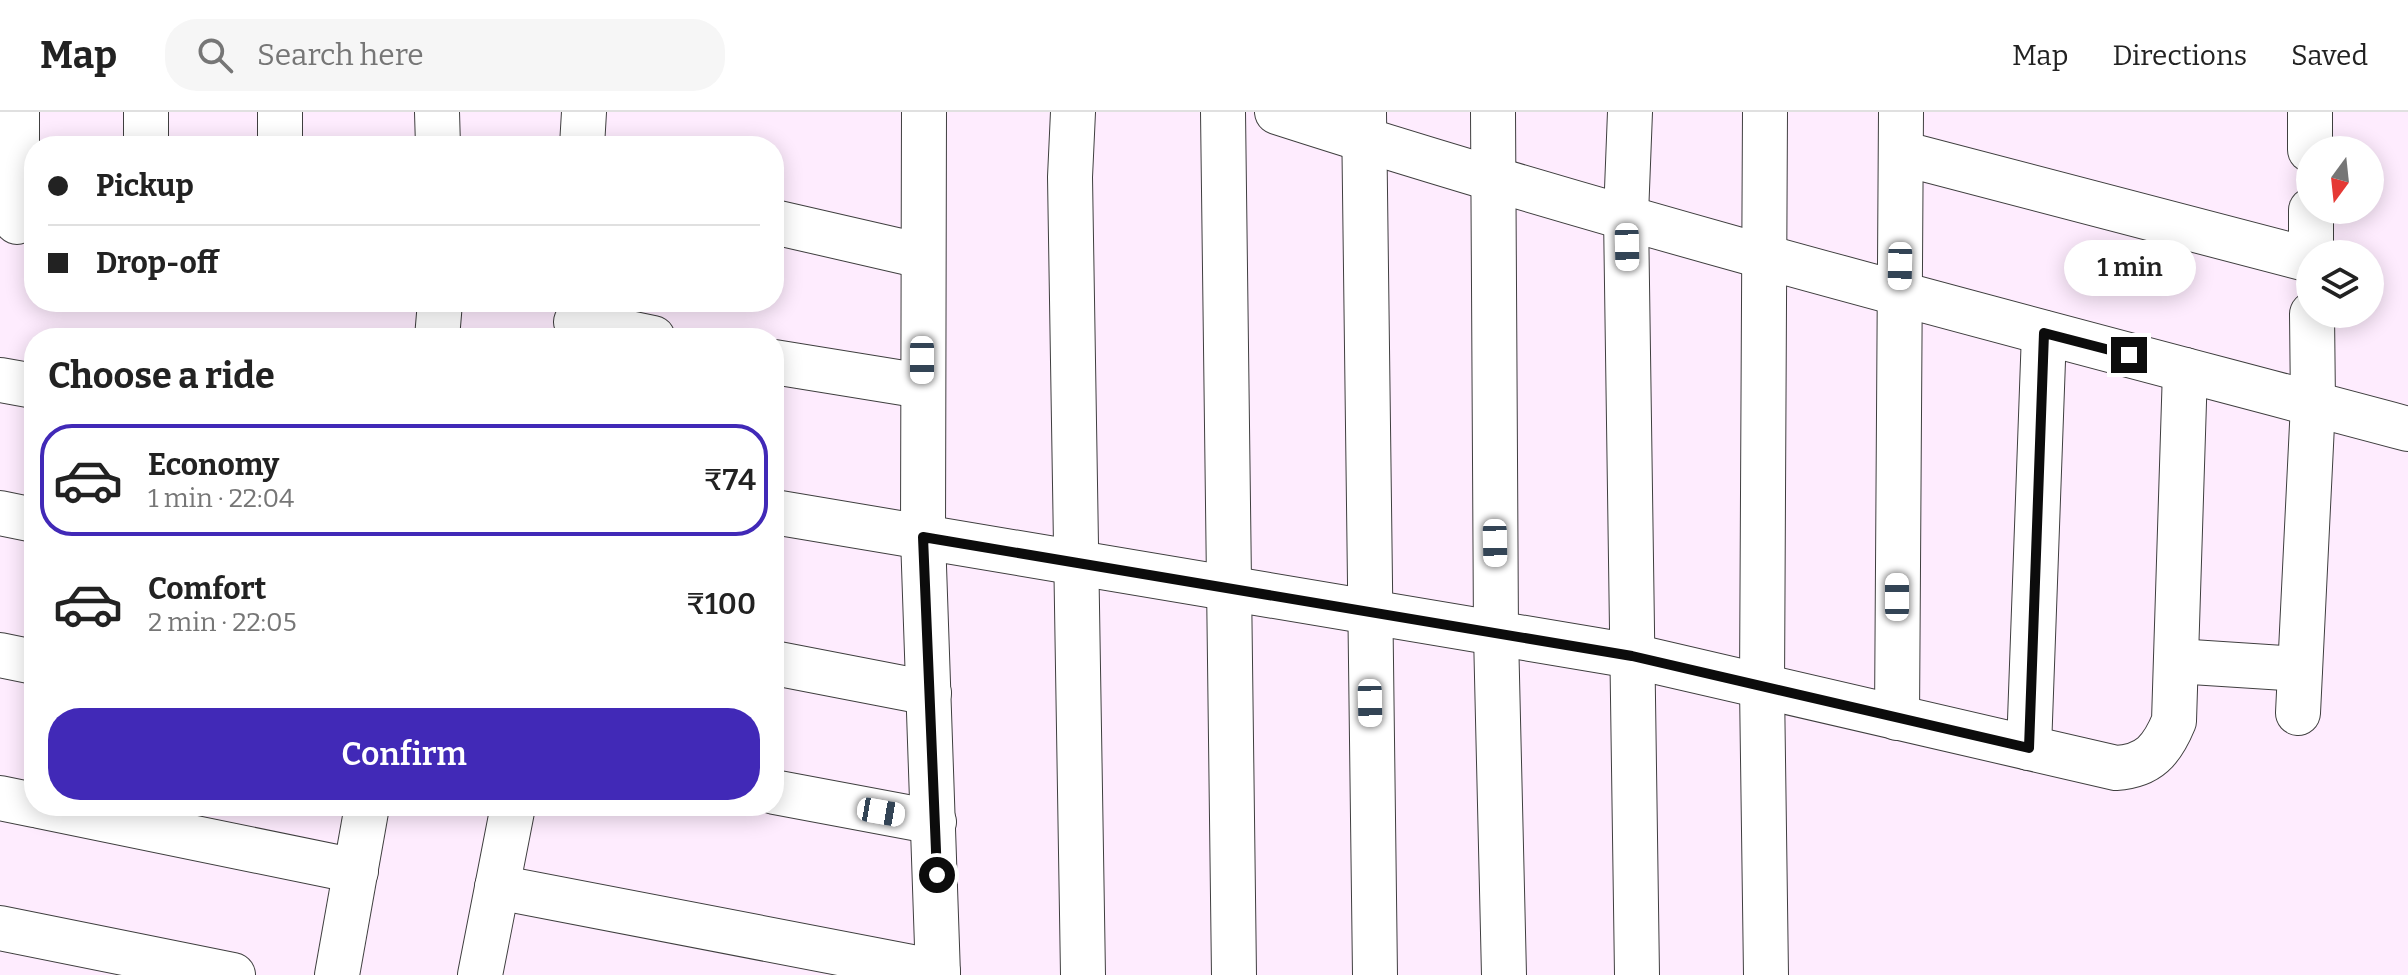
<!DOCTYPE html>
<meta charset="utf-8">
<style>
body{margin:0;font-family:Bitter,serif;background:#f6f6f6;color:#222;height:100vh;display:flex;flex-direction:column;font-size:30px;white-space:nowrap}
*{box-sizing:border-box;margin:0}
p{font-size:26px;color:#767676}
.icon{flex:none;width:44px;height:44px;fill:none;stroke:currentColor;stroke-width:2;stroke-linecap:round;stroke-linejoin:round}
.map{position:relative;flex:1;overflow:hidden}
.drawer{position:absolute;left:24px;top:216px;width:760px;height:488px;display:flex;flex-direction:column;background:#fff;border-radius:32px;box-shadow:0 4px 20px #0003}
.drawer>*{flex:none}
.top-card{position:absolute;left:24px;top:24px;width:760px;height:176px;border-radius:32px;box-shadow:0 4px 20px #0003;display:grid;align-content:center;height:176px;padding:0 24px;background:#fff}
.needle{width:52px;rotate:195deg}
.tools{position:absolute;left:2296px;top:24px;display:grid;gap:16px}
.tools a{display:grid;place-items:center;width:88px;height:88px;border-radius:50%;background:#fff;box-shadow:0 4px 20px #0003;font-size:40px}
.end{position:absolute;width:36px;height:36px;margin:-18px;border:10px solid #0c0c0c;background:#fff;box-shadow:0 0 0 4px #fff}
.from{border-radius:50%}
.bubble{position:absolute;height:56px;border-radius:28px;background:#fff;box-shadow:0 4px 20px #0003;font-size:26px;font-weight:600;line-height:56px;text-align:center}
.car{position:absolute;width:24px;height:48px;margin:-24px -12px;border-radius:10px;box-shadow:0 0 6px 2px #0007;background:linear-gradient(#fff 24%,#345 0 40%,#fff 0 76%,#345 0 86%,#fff 0)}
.top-card b{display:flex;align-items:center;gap:28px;height:76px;font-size:30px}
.top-card b+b{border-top:2px solid #e0e0e0}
.top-card i{width:20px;height:20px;background:#222}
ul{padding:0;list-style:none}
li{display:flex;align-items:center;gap:24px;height:112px;margin:0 16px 12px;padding:0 8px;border:4px solid transparent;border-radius:32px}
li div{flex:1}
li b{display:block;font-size:30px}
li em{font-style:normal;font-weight:600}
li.active{border-color:#4129b7}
li>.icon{width:72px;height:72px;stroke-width:1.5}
h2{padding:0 24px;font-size:36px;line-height:96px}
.action{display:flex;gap:16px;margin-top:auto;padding:16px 24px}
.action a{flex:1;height:92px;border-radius:32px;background:#4129b7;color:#fff;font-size:32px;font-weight:600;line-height:92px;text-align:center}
header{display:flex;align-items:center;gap:48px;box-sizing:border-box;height:112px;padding:0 40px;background:#fff;border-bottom:2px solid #e0e0e0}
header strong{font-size:38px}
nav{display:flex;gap:44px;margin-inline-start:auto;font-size:28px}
.search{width:560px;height:72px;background:#f6f6f6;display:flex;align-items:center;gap:20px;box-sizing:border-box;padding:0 28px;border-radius:32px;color:#767676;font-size:30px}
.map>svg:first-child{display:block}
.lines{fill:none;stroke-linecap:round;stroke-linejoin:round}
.minor-casing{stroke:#3f3f3f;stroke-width:46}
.minor{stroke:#fff;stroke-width:44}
.route{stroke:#0c0c0c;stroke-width:10}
</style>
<header>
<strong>Map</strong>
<div class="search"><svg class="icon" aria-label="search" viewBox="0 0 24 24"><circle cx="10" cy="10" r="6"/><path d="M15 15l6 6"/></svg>Search here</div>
<nav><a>Map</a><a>Directions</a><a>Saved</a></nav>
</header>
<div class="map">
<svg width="2408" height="863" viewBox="0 0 2408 863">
<rect width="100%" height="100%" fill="#feecfe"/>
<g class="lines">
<defs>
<g id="minor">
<polyline points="17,0 17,110"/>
<polyline points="280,0 280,34"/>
<polyline points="437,0 438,34"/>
<polyline points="924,0 923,425 938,863"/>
<polyline points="1073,0 1070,65 1083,863"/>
<polyline points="1223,0 1234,863"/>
<path d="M1277,0C1650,120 2029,216 2408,317"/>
<polyline points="1493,0 1496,522 1504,863"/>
<polyline points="1630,0 1626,103 1637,863"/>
<polyline points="1765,0 1762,575 1766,863"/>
<polyline points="2310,0 2310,38"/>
<polyline points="1364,1 1375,863"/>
<polyline points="146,34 146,0"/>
<polyline points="582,34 584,0"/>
<polyline points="1901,41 2310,148"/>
<polyline points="2311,98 2311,142"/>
<polyline points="774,110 922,144"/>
<polyline points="576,210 653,226"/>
<polyline points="437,226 440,190"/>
<polyline points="774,250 922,274"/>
<polyline points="0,268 34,274"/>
<path d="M774,400L1632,544L2116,656C2149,654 2162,638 2174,609L2185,258"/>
<polyline points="0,401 34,408"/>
<polyline points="0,543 34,550"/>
<polyline points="2176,549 2300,557"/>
<polyline points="774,551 929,581"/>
<polyline points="2298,601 2313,292 2312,202"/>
<polyline points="1897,606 1901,0"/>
<polyline points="2029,636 2044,221"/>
<polyline points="774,680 934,710"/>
<polyline points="0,686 34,693"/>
<polyline points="39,694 356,759"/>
<polyline points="497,775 938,860"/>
<polyline points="0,816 233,863"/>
<polyline points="337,863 367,694"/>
<polyline points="480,863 513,694"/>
</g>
</defs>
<!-- minor casing -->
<use href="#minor" class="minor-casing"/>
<!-- minor -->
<use href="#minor" class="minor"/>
</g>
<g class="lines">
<!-- route -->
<polyline class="route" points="937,763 923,425 1632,544 2029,636 2044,221 2129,243"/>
</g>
</svg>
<div class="tools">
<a><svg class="needle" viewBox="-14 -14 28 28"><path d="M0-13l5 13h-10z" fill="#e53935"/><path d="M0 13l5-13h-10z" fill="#767676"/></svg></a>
<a><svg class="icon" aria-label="layers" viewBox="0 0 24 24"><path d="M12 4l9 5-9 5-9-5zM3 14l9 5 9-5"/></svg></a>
</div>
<i class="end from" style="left:937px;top:763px"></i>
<i class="end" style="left:2129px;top:243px"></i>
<div class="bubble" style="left:2064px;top:128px;width:132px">1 min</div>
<i class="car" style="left:1627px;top:135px;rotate:179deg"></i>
<i class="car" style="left:1900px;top:154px;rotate:181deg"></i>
<i class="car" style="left:922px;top:248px;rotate:180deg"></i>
<i class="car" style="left:1495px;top:431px;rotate:179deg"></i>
<i class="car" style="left:1897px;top:485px;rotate:0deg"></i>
<i class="car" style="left:1370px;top:591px;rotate:179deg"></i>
<i class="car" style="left:881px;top:700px;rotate:100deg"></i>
<div class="top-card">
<b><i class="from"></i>Pickup</b>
<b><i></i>Drop-off</b>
</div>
<section class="drawer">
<h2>Choose a ride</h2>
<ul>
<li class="active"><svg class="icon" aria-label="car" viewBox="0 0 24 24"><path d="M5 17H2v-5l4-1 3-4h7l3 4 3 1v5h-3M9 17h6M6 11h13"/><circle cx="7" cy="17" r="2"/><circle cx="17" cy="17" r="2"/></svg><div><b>Economy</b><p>1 min · 22:04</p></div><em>₹74</em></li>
<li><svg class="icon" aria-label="car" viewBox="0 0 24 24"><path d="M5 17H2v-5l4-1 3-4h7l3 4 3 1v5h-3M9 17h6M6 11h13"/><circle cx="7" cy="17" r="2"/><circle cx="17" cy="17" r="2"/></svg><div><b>Comfort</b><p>2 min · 22:05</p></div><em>₹100</em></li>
</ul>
<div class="action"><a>Confirm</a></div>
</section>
</div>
